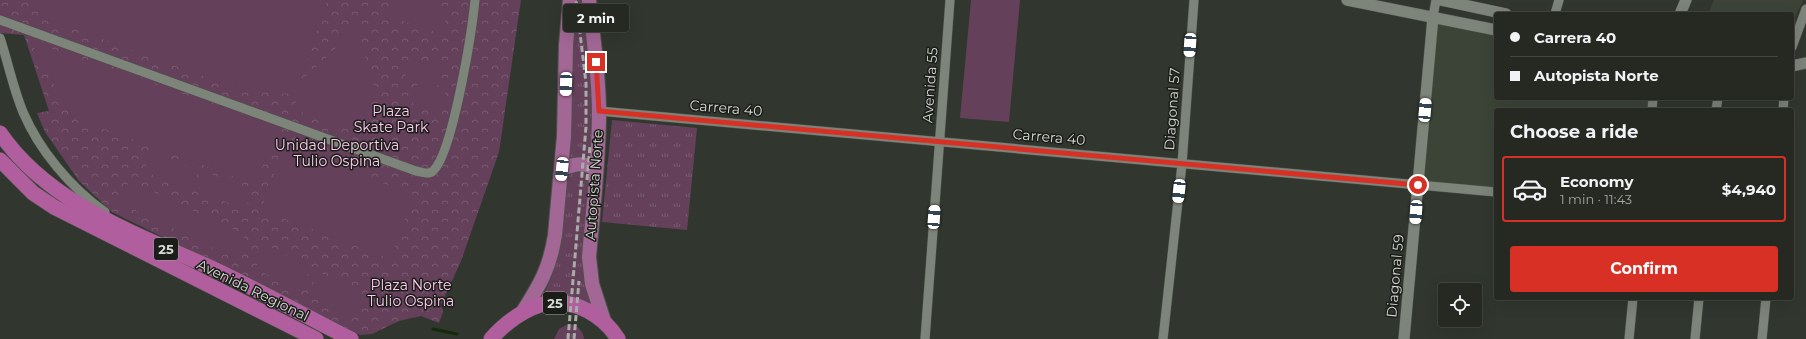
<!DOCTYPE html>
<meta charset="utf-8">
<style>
body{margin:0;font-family:Montserrat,sans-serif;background:#2d312a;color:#f1f3f6;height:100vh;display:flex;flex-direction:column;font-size:15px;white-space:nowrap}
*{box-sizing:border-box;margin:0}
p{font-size:13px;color:#a3a6a5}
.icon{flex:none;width:22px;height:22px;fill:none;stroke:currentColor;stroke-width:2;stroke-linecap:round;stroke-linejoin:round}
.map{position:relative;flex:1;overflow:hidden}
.side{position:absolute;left:1494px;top:108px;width:300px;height:192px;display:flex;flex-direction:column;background:#252922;border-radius:4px;box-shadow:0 4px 16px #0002,0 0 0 1px #424540}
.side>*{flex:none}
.hud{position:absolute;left:1494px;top:12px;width:300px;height:88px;border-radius:4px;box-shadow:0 4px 16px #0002,0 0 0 1px #424540;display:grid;align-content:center;height:88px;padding:0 16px;background:#252922}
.fabs{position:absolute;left:1438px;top:283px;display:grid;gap:8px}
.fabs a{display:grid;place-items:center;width:44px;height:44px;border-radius:4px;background:#252922;box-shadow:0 4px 16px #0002,0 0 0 1px #424540;font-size:20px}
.end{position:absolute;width:18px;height:18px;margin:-9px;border:5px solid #d93025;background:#fff;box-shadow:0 0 0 2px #fff}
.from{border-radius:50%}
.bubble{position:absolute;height:28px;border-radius:4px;background:#252922;box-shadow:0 4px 16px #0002,0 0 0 1px #424540;font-size:13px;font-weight:700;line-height:28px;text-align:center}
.car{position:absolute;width:12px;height:24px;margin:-12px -6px;border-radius:5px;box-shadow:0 0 3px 1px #0007;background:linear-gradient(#fff 24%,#345 0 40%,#fff 0 76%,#345 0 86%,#fff 0)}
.hud b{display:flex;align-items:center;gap:14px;height:38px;font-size:15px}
.hud b+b{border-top:1px solid #424540}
.hud i{width:10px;height:10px;background:#f1f3f6}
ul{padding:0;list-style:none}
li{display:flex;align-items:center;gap:12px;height:66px;margin:0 8px 6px;padding:0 8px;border:2px solid transparent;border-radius:4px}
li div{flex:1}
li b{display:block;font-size:15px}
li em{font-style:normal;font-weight:700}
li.active{border-color:#d93025}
li>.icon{width:36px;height:36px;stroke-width:1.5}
h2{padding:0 16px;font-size:18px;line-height:48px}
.primary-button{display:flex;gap:8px;margin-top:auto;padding:8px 16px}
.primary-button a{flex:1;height:46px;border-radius:4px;background:#d93025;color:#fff;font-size:16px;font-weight:700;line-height:46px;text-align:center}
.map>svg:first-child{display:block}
.built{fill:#3c4438}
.grass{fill:url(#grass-tufts)}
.park{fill:url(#park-crowns)}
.pitch{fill:#64405b}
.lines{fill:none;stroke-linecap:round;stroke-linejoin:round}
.stream{stroke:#152a06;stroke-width:3}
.minor-casing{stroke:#4e524b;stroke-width:10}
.tertiary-casing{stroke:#4e524b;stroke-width:12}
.primary-casing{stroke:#4e524b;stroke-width:16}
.trunk-casing{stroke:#4e524b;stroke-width:16}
.minor{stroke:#7d847a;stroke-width:9}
.tertiary{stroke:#7d847a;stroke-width:11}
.primary{stroke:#a36795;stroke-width:14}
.trunk{stroke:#b05e9e;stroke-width:15}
.rail{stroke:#a9ada7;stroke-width:3;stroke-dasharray:6 3;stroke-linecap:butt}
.route{stroke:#d93025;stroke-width:5}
.labels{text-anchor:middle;stroke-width:3;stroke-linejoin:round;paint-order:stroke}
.shield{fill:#1b1d19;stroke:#9ea19c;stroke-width:1}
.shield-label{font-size:13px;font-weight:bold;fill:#d6d9d4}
.street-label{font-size:14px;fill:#d6d9d4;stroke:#1b1d19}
.park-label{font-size:14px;fill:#ffcbf0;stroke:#1b1d19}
</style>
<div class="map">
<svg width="1806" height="339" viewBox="0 0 1806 339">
<defs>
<pattern id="grass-tufts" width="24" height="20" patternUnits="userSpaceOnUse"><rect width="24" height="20" fill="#64405b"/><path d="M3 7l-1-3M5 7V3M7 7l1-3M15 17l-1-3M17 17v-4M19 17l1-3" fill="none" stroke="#795b72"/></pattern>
<pattern id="park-crowns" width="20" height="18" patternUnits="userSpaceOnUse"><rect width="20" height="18" fill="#64405b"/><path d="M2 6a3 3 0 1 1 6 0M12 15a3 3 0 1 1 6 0" fill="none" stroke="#795b72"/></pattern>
</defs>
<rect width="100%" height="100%" fill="#31372e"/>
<!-- built -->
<g class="built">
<polygon points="1714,0 1803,0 1792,24 1792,14 1708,14"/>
<polygon points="1433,17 1496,30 1496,98 1653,98 1652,110 1496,110 1496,192 1419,185"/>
</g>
<!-- grass -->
<g class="grass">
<path d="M575,0H587L595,108L591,186L599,311C581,301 565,294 544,293C561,263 563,226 566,192C571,128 569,64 575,0Z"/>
<polygon points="612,120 697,128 687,230 602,222"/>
<path d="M568,324C577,325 583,330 584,339H554L559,329Z"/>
</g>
<!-- park -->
<polygon class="park" points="0,0 521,0 499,152 461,261 441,305 443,312 439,323 421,316 399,321 372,334 360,335 112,212 79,181 45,132 37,113 49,111 24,35 0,33"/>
<!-- pitch -->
<g class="pitch">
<polygon points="39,0 327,0 296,95 261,90 250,93 47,19"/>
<polygon points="397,0 422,0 449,9 441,34 391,17"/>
<polygon points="971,0 1020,0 1009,122 960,118"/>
<polygon points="356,25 376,94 359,134 294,109 306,76 330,54"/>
<polygon points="31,42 279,127 255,184 72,117"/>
<polygon points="412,58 443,68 437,87 431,86 446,91 438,112 411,102 418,81 405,77"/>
<polygon points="285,146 414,195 390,259 261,210"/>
<polygon points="151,152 199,170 192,190 144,172"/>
<polygon points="203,171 253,190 245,209 196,190"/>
<polygon points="130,180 146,188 135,210 119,202"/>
<polygon points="147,189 245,235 235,258 136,211"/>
<polygon points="267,245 311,268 299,291 255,268"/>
<polygon points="319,272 365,295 353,319 307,295"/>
</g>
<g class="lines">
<!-- stream -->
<polyline class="stream" points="433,329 457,334"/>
<defs>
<g id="minor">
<polyline points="1555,14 1559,0"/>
<polyline points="1433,17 1436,0"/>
<path d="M0,20L416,171C421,172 429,175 433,171C453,153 472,30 475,0"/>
<path d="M0,38C8,62 13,88 23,112C39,150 71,188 105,212"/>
<polyline points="1792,47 1806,9"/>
<polyline points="1652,110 1653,98"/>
<polyline points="1716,110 1718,98"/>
<polyline points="1783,110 1784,98"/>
<polyline points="599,111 1496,192"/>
<polyline points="925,339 950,0"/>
<polyline points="1163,339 1182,164 1194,0"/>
<polyline points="1629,339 1633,298"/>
<polyline points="1695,339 1699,298"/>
<polyline points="1762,339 1766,298"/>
</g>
<g id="tertiary">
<polyline points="1347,0 1496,30"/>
<polyline points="1441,0 1506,14"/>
<polyline points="1680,14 1686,0"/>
<polyline points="1792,66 1806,63"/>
<polyline points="1404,339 1433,17"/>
</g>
<g id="primary">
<path d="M589,0C593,37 599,74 599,112C599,161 593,209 589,257L592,284L604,321"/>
<path d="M562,169C574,164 585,161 596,170"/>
<path d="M522,313C540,285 550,268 555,235L564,136L566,45L570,0"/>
</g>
<g id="trunk">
<path d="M0,133C49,205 140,235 216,270C262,292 306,316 351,339"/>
<polyline points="0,160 33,193 54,207 316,339"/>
<path d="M491,339C505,323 526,307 548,303C575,299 604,316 618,339"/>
</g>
</defs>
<!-- minor casing -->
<use href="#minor" class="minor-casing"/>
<!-- tertiary casing -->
<use href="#tertiary" class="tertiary-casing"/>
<!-- primary casing -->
<use href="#primary" class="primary-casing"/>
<!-- trunk casing -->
<use href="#trunk" class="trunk-casing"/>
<!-- minor -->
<use href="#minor" class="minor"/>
<!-- tertiary -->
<use href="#tertiary" class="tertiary"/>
<!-- primary -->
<use href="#primary" class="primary"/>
<!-- trunk -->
<use href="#trunk" class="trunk"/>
<!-- rail -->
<g class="rail">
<polyline points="587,180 590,146"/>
<polyline points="568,339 586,127 586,83 576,0"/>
<polyline points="574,339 579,281"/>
</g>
</g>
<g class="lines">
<!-- route -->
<polyline class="route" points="596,62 599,111 1418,185"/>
</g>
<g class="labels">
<!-- shield labels -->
<g class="shield">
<rect x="154" y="238" width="24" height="22" rx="3"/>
<rect x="543" y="292" width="24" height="22" rx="3"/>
</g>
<g class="shield-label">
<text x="166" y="254">25</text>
<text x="555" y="308">25</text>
</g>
<!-- street labels -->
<g class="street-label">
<text transform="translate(930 85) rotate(-86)" y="5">Avenida 55</text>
<text transform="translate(726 108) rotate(5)" y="5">Carrera 40</text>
<text transform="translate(1172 109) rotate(-86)" y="5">Diagonal 57</text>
<text transform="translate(1049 137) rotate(5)" y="5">Carrera 40</text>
<text transform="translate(594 185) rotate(-86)" y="5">Autopista Norte</text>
<text transform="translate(1395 276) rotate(-85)" y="5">Diagonal 59</text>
<text transform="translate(253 290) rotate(26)" y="5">Avenida Regional</text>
</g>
<!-- park labels -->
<g class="park-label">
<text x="391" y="116">Plaza<tspan x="391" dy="16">Skate Park</tspan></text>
<text x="337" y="150">Unidad Deportiva<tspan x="337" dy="16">Tulio Ospina</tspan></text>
<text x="411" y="290">Plaza Norte<tspan x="411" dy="16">Tulio Ospina</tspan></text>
</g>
</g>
</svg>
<div class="fabs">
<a><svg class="icon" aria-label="locate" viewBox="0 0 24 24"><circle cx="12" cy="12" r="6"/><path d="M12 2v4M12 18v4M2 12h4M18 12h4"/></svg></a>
</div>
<i class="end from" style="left:1418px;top:185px"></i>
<i class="end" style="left:596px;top:62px"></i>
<div class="bubble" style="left:563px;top:4px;width:66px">2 min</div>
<i class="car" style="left:1190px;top:45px;rotate:184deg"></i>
<i class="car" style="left:566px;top:84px;rotate:182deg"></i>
<i class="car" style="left:1425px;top:110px;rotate:5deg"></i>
<i class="car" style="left:562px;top:169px;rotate:186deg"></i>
<i class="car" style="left:1179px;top:191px;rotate:186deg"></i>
<i class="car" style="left:1416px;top:212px;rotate:184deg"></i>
<i class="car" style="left:934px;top:217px;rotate:4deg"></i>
<div class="hud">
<b><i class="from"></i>Carrera 40</b>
<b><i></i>Autopista Norte</b>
</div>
<section class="side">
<h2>Choose a ride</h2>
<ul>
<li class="active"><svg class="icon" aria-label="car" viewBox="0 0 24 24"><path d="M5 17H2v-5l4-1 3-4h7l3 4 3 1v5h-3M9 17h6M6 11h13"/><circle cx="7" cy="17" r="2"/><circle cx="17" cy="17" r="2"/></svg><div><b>Economy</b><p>1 min · 11:43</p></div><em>$4,940</em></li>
</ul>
<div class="primary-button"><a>Confirm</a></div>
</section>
</div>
